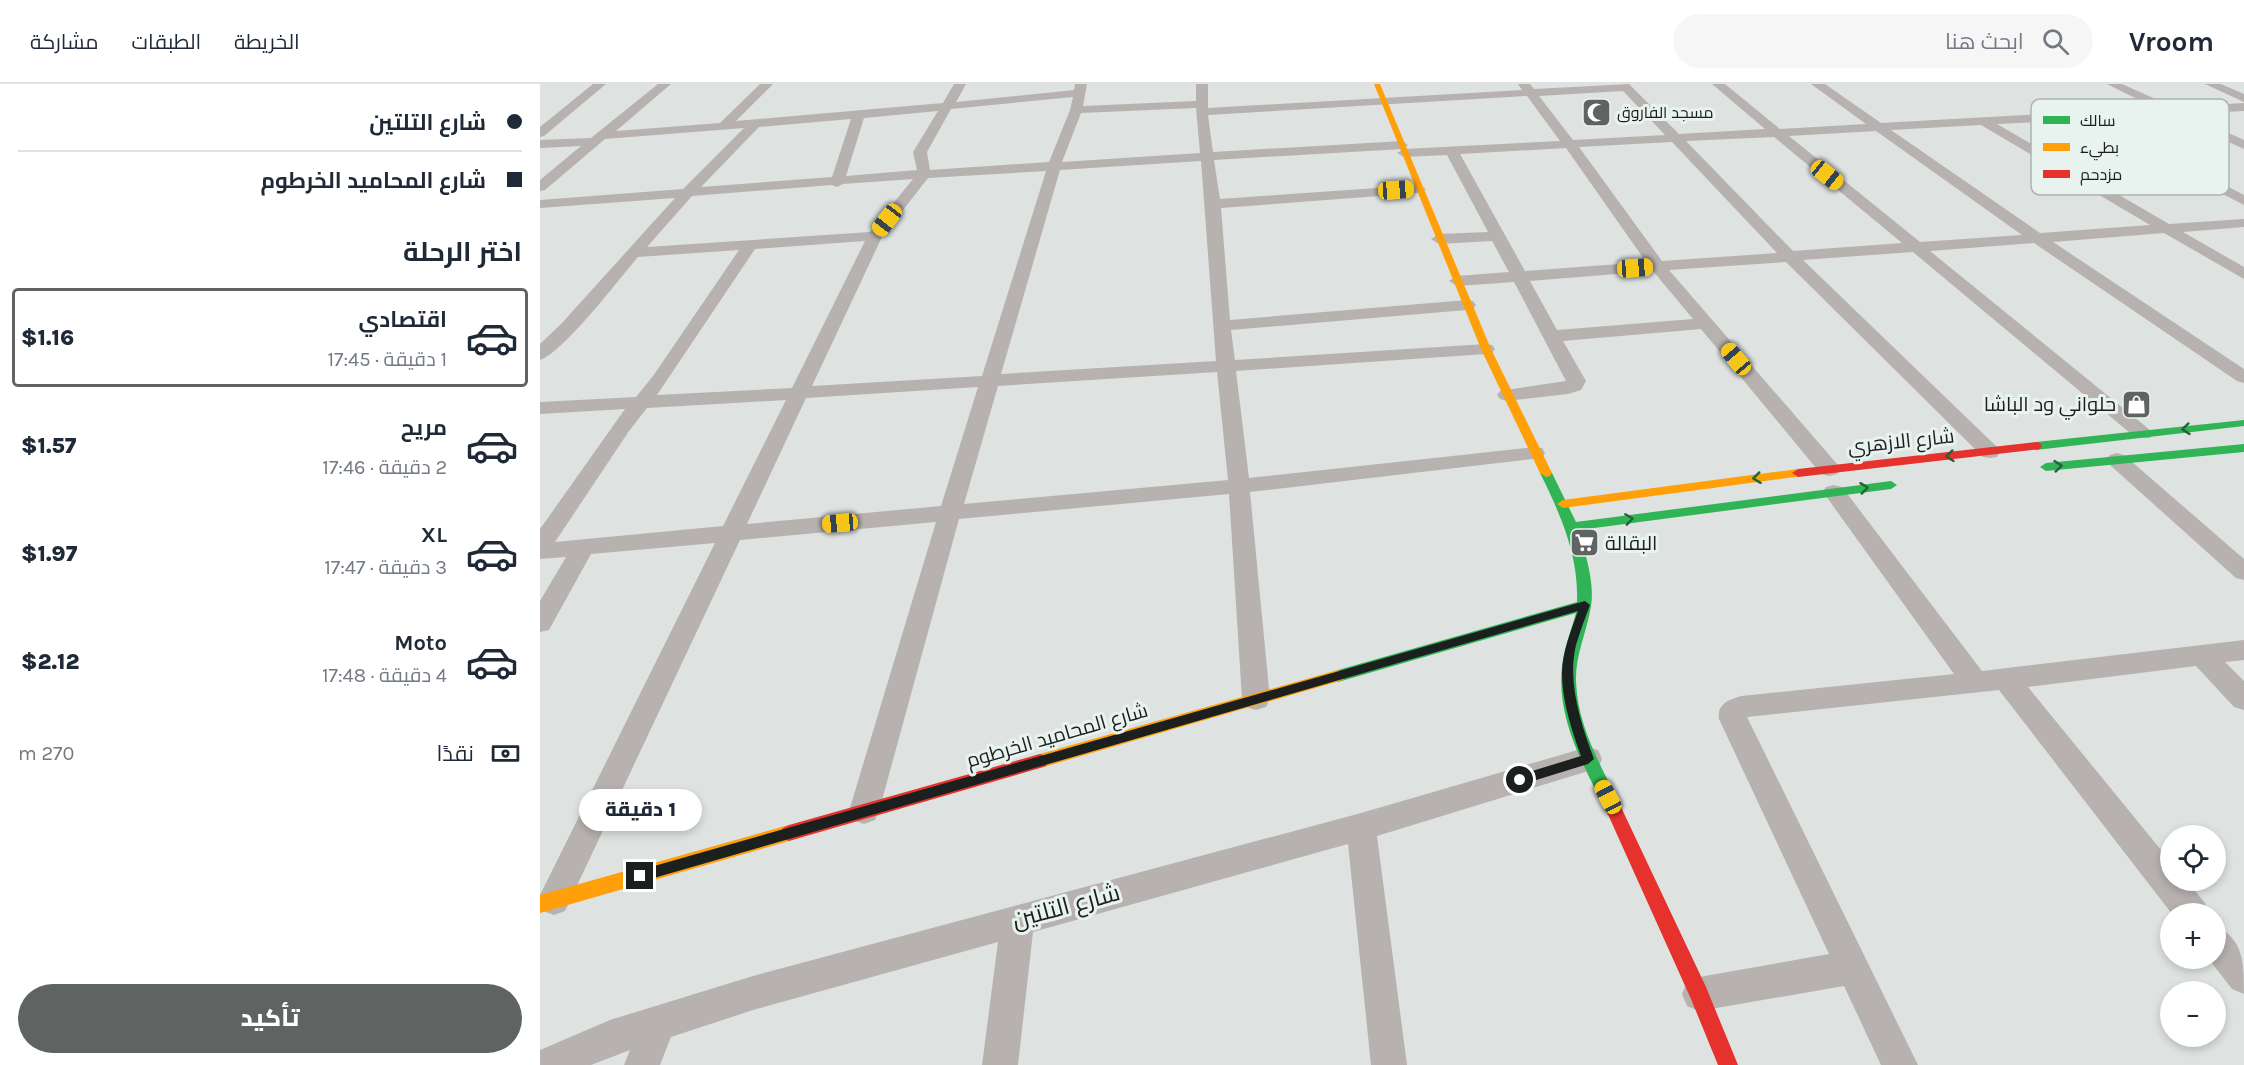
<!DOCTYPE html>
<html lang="ar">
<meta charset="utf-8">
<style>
body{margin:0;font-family:Karla,Cairo,sans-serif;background:#f6f6f7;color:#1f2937;direction:rtl;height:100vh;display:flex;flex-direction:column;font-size:22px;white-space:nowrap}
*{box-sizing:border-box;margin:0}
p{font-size:20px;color:#747a83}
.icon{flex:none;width:33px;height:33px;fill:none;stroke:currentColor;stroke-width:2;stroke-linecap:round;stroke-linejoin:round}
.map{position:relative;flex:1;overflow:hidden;direction:ltr}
.details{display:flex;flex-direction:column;background:#fff;width:540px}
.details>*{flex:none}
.banner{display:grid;align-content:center;height:132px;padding:0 18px;background:#fff}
.controls{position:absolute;left:1620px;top:741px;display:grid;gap:12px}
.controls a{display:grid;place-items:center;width:66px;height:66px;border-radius:50%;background:#fff;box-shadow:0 3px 9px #0003;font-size:30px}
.end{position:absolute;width:27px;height:27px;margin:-14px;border:8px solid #1b1f1e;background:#fff;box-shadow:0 0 0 3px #fff}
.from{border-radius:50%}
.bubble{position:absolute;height:42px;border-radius:21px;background:#fff;box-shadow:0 3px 9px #0003;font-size:20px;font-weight:800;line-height:42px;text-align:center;direction:rtl}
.car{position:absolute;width:18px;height:36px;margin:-18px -9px;border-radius:8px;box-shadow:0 0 4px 2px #0007;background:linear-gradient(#f5c518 24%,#345 0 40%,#f5c518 0 76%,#345 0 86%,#f5c518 0)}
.banner b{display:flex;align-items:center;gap:21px;height:57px;font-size:22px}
.banner b+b{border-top:2px solid #e0e1e3}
.banner i{width:15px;height:15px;background:#1f2937}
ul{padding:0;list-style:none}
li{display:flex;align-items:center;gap:18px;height:99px;margin:0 12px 9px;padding:0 6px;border:3px solid transparent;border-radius:6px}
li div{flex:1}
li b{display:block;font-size:22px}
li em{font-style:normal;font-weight:800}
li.current{border-color:#5f6462}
li>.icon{width:54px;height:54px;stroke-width:1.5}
h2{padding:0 18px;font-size:27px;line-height:72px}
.pay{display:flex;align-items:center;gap:15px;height:66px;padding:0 18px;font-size:22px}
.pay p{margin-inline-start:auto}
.action{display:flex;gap:12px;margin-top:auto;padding:12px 18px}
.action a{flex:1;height:69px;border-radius:36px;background:#5f6462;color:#fff;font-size:24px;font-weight:800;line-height:69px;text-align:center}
header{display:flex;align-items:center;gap:36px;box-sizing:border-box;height:84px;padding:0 30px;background:#fff;border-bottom:2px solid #e0e1e3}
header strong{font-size:28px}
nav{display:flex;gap:33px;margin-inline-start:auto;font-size:21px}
.search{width:420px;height:54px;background:#f6f6f7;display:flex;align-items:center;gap:15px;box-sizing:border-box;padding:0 21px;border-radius:33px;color:#747a83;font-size:22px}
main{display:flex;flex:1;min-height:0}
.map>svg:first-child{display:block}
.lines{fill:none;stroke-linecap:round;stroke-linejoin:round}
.street{fill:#b7b2b0;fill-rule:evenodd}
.fast{fill:#30b455;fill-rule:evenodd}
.slow{fill:#ff9f0a;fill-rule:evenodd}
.jam{fill:#e5322d;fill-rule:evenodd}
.oneway{stroke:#246237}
.route{fill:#1b1f1e}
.labels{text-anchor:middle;stroke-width:6;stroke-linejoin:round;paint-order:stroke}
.far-poi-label{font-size:16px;fill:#1b1f1e;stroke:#e8f3ef;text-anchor:start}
.poi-label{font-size:20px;fill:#1b1f1e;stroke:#e8f3ef;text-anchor:end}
.street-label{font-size:20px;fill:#1b1f1e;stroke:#e8f3ef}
.near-street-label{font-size:24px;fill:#1b1f1e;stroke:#e8f3ef}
.key{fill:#e8f3ef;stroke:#aab3b0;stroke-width:1.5}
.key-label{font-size:16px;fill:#1b1f1e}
</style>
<header>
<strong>Vroom</strong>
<div class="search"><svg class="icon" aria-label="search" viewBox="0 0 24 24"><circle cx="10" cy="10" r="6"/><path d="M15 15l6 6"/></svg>ابحث هنا</div>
<nav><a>الخريطة</a><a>الطبقات</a><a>مشاركة</a></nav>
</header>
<main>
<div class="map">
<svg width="1704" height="981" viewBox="0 0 1704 981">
<rect width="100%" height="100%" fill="#dee3e1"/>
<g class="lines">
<!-- street -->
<g class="street">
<polygon points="53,0 66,0 4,52 0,53 0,43"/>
<path d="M118,0H131L76,47L180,39L220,0H233L196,37L403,19L414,0H426L416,18L534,6L535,0H547L543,22L656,17V0H668V24L982,6L978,0H990L994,5L1089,0L1139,50L1225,45L1172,0H1185L1240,45L1326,40L1271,0H1285L1341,39L1615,24L1567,0H1582L1633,23L1704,19V27L1647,30L1704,56V65L1629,31L1558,35L1704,111V121L1541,36L1457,40L1629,140L1704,135V143L1643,148L1704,183V195L1624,149L1513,158L1704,285V299L1697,297L1494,159L1390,167L1610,346L1613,350L1610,354H1596L1373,168L1263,176L1457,363L1460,368L1457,373L1450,374L1443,373L1246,178L1129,186L1297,380L1300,385L1297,390L1289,392L1281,390L1161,245L1023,257L1046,297L1041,306L1028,310L967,317L960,315L957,311L960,307L1026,297L974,198L917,202L909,197L917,192L969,188L952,157L899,160L891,155L899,150L948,148L907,71L864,73L857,69L864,65L1020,57L987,12L668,31L673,68L862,57L868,61L862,65L674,76L680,115L879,101L886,105L879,109L681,124L690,236L927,216L933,217L936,221L933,225L927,226L691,246L695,276L946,260L952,261L955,265L952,269L946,270L696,287L709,394L995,363L1002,364L1005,369L1002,374L710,408L730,615L726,623L716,626L706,623L702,615L689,410L419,435L339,727L335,736L324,740L313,736L309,727L396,438L200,456L25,827L14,831L3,827L0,811L175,459L51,470L9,546L0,548V517L26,473L0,475V445L85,325L0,330V318L96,313L113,292L199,166L98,173C80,194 22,270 0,276V260L21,240L135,114L0,124V116L143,105L204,44L65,55L5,106L0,107V96L41,62L0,64V56L51,54ZM1083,7L1125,51L1033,56L999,12ZM533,13L530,26L509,78L390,86L387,68L411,25ZM656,24L660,69L522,78L541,29ZM398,27L373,68L377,86L306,92L324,34ZM311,35L292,93L161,103L219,43ZM1441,41L1610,141L1500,149L1351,46ZM1336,47L1482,151L1380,158L1249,52ZM1234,53L1362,159L1253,167L1146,57ZM1132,58L1237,169L1122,177L1039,63ZM1026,64L1106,178L985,187L920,70ZM661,77L676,277L461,290L520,86ZM506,87L442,292L272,302L342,153L388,94ZM373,95L330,148L107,163L152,112L292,101L297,103L303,100ZM325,157L252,304L117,311L215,165ZM1113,187L1153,235L1017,246L990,197ZM677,288L688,396L424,420L458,302ZM438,303L401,422L207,440L266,314ZM246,316L183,442L15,458L89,347L107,324Z"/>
<polygon points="1665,0 1681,0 1704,10 1704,18"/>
<polygon points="1577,369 1584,371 1704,475 1704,496 1696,494 1570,381 1566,376 1570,371"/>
<path d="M1294,401L1302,403L1442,587L1704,556V576L1685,578L1704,597V626L1694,623L1656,582L1488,603L1630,777V796H1646L1665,819L1669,830H1632L1459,606L1207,633L1378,981H1341L1304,902L1159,927L1147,922L1142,910L1147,898L1159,893L1289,870L1179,635C1177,620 1188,616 1201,612L1414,590L1283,408L1286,403Z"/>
<polygon points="1048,663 1058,666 1062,675 1058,684 837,752 867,981 831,981 808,760 493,848 478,981 442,981 458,858 213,926 131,953 120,981 84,981 90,966 51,981 0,981 0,966 70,936 213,892 821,729"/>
<path d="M1676,842C1704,856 1704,879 1704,910L1692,905L1668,874H1676Z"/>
</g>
<!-- fast -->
<g class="fast">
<polygon points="1704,336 1704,342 1496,366 1490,362 1496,358"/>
<polygon points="1704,360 1704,368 1506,387 1500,383 1506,379"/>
<path d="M1006,385L1012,389L1036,438L1351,397L1357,401L1351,405L1039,446C1045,469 1055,499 1051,522C1047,548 1035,571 1036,598C1038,646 1063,684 1082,726L1080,731L1074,733L1068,731C1046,685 1016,637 1022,583C1024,564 1031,547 1036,529L798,598L793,596L791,592L793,588L798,586L1037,518C1039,472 1020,429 1000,389Z"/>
</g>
<!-- slow -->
<g class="slow">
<polygon points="834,0 840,0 951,265 1012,389 1010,392 1006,393 1000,389 941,265"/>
<polygon points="1258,385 1264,389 1262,392 1023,424 1017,420 1023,416"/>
<polygon points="798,586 803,588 805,592 803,596 500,684 494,682 492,677 494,672 500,670"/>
<polygon points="249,741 255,744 258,749 255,754 249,757 0,829 0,811"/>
</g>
<!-- jam -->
<g class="jam">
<polygon points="1496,358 1500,359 1502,362 1500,365 1258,393 1252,389 1258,385"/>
<polygon points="500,670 506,672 508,677 506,682 500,684 249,757 243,754 240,749 243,744 249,741"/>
<polygon points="1074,719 1080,721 1166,903 1198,981 1178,981 1151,915 1066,726 1068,721"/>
</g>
</g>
<!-- one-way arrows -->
<defs><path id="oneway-chevron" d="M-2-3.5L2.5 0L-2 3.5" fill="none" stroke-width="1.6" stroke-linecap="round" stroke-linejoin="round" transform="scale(1.5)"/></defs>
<g class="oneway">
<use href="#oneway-chevron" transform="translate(1646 345) rotate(174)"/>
<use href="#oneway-chevron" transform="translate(1410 372) rotate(174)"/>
<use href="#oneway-chevron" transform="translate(1518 382) rotate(-6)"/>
<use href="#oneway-chevron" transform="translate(1217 394) rotate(173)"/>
<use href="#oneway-chevron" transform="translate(1324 404) rotate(-7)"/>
<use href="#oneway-chevron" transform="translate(1089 435) rotate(-8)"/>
</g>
<!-- route -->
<path class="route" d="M1045,517L1050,521C1045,534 1040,548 1036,561C1027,599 1041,640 1054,675L1048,680L980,701L976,699V692L1041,672C1032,647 1022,617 1022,590C1022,568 1031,547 1038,527L100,798L95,796L93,792L95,787L100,786Z"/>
<!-- icons -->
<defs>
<symbol id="mosque-square" viewBox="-11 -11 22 22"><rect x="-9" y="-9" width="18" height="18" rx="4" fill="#5f6462" stroke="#e8f3ef"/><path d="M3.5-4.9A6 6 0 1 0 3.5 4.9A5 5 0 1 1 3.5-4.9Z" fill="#fff"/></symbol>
<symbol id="shop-square" viewBox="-11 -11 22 22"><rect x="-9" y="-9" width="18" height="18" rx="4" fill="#5f6462" stroke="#e8f3ef"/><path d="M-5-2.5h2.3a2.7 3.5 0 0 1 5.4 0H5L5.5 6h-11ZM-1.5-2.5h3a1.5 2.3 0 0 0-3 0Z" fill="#fff"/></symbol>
<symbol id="supermarket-square" viewBox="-11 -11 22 22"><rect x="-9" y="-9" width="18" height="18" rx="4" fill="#5f6462" stroke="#e8f3ef"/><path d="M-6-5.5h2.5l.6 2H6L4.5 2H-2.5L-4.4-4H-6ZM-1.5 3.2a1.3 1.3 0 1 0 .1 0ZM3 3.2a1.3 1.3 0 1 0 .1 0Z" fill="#fff"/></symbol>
</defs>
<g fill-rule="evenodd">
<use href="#mosque-square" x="1040" y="12" width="33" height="33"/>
<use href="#shop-square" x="1580" y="304" width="33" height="33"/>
<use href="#supermarket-square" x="1028" y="442" width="33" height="33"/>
</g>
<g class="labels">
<!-- far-poi labels -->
<g class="far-poi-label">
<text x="1077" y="34">مسجد الفاروق</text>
</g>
<!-- poi labels -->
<g class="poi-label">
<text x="1576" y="327">حلواني ود الباشا</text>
<text x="1065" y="466" text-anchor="start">البقالة</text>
</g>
<!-- street labels -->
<g class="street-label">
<text transform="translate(1361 357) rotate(-6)" y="7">شارع الازهري</text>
<text transform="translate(517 651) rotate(-16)" y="7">شارع المحاميد الخرطوم</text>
</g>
<!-- near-street labels -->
<g class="near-street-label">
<text transform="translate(526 822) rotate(-15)" y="8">شارع التلتين</text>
</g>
</g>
<!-- legend -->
<rect x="1491" y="15" width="198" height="96" rx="9" class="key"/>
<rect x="1503" y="32" width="27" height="8" fill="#30b455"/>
<rect x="1503" y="59" width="27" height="8" fill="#ff9f0a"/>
<rect x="1503" y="86" width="27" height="8" fill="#e5322d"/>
<g class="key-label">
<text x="1540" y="42">سالك</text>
<text x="1540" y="69">بطيء</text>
<text x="1540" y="96">مزدحم</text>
</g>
</svg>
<div class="controls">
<a><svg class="icon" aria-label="locate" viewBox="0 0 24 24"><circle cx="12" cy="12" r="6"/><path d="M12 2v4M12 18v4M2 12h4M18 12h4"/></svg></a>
<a>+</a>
<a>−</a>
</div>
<i class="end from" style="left:980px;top:696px"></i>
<i class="end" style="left:100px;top:792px"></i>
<div class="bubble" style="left:39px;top:705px;width:123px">1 دقيقة</div>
<i class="car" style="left:1287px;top:91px;rotate:129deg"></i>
<i class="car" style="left:856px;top:106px;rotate:86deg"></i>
<i class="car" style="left:347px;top:136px;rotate:218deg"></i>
<i class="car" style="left:1095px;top:184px;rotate:86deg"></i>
<i class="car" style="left:1196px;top:275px;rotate:320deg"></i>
<i class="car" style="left:300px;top:439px;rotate:265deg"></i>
<i class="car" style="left:1068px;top:713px;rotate:332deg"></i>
</div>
<section class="details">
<div class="banner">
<b><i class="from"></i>شارع التلتين</b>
<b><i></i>شارع المحاميد الخرطوم</b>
</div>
<h2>اختر الرحلة</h2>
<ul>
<li class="current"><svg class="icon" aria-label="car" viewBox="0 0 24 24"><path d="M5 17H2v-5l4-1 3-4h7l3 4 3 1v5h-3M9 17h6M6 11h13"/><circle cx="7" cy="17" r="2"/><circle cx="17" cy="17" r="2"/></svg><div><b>اقتصادي</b><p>1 دقيقة · 17:45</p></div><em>$1.16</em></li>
<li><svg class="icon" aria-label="car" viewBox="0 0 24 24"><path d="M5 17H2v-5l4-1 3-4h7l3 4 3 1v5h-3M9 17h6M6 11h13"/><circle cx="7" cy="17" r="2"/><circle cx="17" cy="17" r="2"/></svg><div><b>مريح</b><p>2 دقيقة · 17:46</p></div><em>$1.57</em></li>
<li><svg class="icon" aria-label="car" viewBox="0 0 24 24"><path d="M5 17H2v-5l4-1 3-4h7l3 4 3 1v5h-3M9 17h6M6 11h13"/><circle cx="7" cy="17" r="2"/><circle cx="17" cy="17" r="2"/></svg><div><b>XL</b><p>3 دقيقة · 17:47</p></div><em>$1.97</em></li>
<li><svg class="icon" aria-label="car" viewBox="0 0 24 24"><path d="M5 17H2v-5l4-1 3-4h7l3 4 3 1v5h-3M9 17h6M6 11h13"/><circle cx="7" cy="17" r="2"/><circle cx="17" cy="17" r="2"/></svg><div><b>Moto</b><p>4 دقيقة · 17:48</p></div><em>$2.12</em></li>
</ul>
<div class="pay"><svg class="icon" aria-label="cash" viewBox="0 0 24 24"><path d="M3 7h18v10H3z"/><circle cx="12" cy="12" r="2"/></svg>نقدًا<p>270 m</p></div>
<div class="action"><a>تأكيد</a></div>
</section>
</main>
